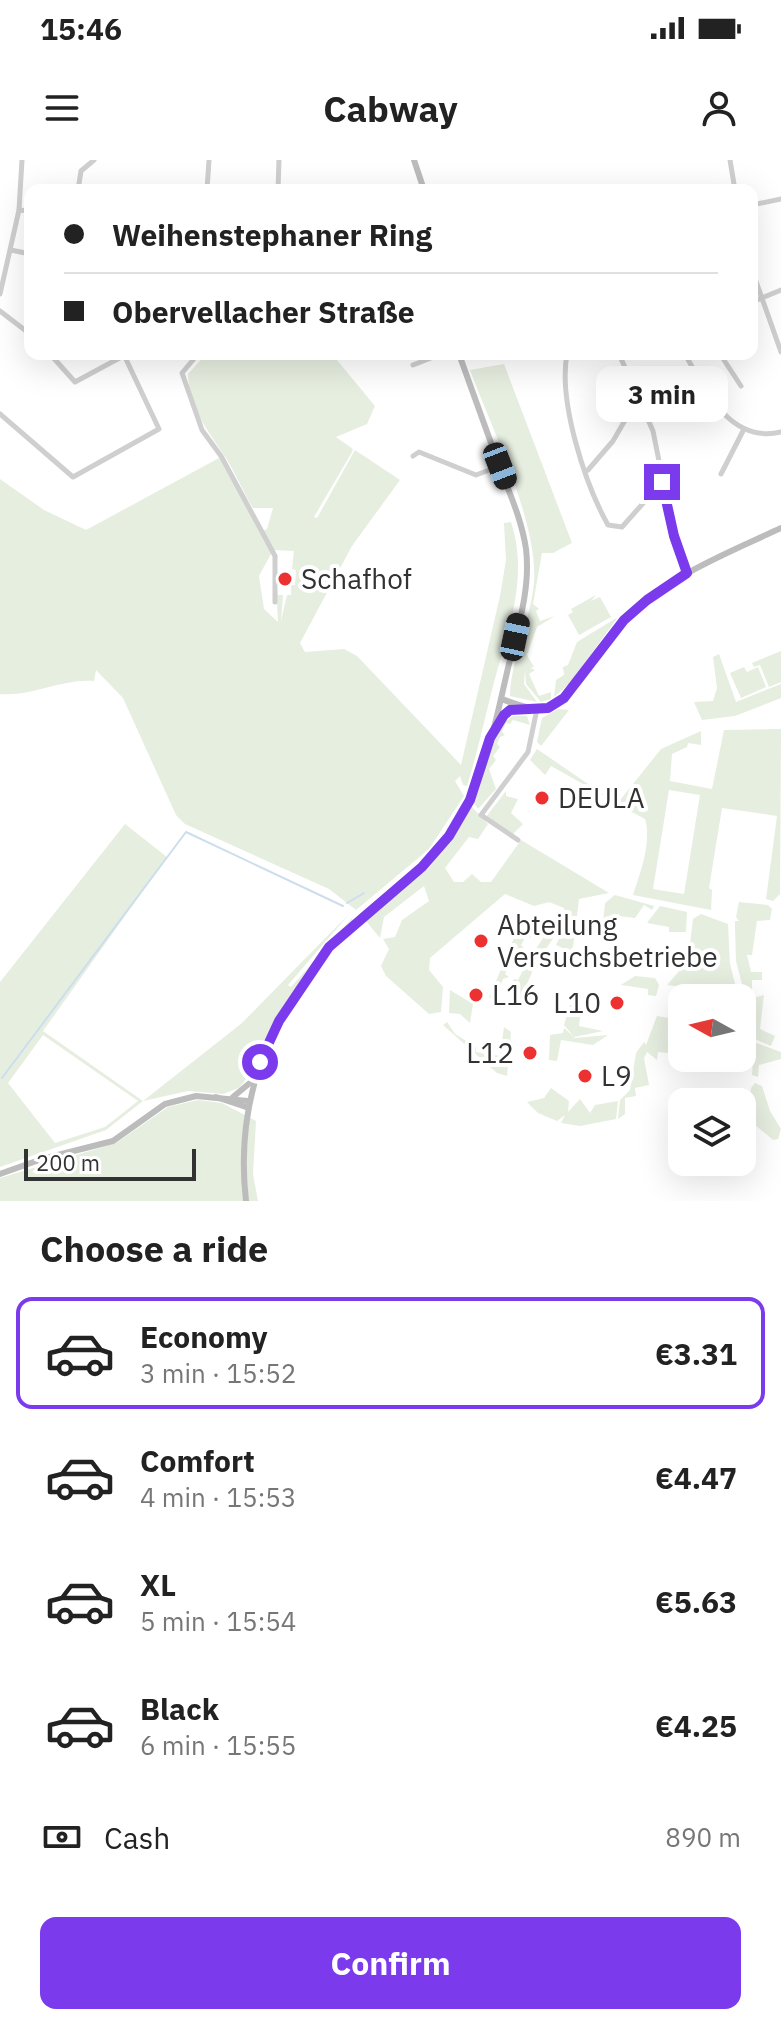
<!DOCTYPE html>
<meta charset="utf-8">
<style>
body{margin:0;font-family:"IBM Plex Sans",sans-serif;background:#f2f2f2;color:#222;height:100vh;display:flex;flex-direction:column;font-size:30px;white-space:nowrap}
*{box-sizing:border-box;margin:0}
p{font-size:26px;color:#767676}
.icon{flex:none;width:44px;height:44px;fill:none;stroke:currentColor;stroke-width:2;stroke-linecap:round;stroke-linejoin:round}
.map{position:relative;height:1041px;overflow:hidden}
.side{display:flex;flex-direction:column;background:#fff;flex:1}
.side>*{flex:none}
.banner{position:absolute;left:24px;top:24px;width:734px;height:176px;border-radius:16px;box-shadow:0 8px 32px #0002;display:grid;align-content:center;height:176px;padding:0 40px;background:#fff}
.needle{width:52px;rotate:278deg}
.fabs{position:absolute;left:668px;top:824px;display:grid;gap:16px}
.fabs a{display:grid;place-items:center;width:88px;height:88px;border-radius:16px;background:#fff;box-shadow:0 8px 32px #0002;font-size:40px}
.scale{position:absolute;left:24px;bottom:20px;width:172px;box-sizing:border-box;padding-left:8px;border:4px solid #323232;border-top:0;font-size:22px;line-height:28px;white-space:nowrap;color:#323232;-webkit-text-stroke:6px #fff;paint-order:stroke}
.end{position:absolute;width:36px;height:36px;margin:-18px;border:10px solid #7c3aed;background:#fff;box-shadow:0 0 0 4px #fff}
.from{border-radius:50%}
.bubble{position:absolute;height:56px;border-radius:16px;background:#fff;box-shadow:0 8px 32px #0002;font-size:26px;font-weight:800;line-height:56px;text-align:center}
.car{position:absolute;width:24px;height:48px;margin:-24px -12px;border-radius:10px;box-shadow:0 0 6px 2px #0007;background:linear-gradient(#222 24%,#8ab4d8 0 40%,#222 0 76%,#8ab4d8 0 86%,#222 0)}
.banner b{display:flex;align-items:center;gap:28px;height:76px;font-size:30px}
.banner b+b{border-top:2px solid #e0e0e0}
.banner i{width:20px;height:20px;background:#222}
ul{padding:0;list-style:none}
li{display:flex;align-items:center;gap:24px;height:112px;margin:0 16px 12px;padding:0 24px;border:4px solid transparent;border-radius:16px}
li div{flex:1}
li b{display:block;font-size:30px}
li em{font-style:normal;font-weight:800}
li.active{border-color:#7c3aed}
li>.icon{width:72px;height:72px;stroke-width:1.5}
h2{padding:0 40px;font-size:36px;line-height:96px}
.pay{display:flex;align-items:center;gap:20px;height:88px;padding:0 40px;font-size:30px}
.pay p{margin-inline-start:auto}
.action{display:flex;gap:16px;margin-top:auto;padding:16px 40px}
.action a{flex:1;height:92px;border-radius:16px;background:#7c3aed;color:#fff;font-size:32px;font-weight:800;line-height:92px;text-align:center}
.status{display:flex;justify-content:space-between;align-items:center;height:56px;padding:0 40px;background:#fff;direction:ltr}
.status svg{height:22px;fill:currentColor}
header{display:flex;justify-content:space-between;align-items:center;height:104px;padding:0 40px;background:#fff;font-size:36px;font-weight:800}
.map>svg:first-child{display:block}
.green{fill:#e6eee0;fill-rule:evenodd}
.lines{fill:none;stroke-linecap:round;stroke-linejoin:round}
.stream{stroke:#ccdeee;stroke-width:2}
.street{stroke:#cfcfcf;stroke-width:5}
.secondary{stroke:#bcbcbc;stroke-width:6}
.route{stroke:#7c3aed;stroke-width:10}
.poi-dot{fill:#ec3130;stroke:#fff;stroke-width:3}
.labels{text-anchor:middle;stroke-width:8;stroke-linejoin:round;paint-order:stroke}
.poi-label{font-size:28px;fill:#323232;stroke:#fff;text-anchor:start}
</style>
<div class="status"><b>15:46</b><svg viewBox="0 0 49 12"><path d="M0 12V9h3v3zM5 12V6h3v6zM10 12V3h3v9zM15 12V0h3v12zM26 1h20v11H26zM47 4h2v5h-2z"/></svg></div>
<header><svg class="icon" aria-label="menu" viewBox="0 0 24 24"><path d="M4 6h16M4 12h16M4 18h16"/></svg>Cabway<svg class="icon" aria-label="person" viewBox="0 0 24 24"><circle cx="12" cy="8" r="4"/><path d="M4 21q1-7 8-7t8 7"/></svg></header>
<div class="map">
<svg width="781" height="1041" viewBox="0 0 781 1041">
<rect width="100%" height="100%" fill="#fff"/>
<!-- green -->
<g class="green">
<path d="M206,194H332L375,246L367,264L336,277L353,289L352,292L314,357L317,358L355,290L400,320L352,386L300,483L305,492L344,489L357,496L461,605L500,436L506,400L504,363L511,362C530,419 506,475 492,530C484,562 477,594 467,626L463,625L460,616L455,621L464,636L429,689L356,750L329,729L185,664L176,655L123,538L96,510L94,521C62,518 32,537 0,534V319L44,350L86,370L219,298L261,372L267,369L273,348H253C243,332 236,314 226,298C209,272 188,247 188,214ZM273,390L294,391L292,409L296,410L295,425H291V435H287L281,461L283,435H278L276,426L278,462L264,449L259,416Z"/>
<path d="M504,204L572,383L553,393H542L533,444L539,449L536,451L540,461L555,456L537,467L527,495L534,507L530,508L535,510L529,514L539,536L551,532V539L541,542L526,524L525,510L524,524L537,542L510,536C511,498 531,460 534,422C538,362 491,267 470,210Z"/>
<polygon points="596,435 591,441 600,437 611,457 579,475 568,455 573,452 571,449"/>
<polygon points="618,457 570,523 554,537 556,520 564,515 563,507 568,505 577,482"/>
<polygon points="781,491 781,522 769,527 760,505 754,507 752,503"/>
<polygon points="719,494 736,542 781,524 781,538 735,556 702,560 694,542 713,541 717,528 713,497"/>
<polygon points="744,507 747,512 758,507 766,527 741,538 730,513"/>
<polygon points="558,549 569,550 541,586 537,582 542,558"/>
<path d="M513,556H527L530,565L513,560L510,564L506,563L502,572L505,575L500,577L497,584L500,587L493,596L496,600L489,609L496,629L478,649L474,643C484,619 489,570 513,556Z"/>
<path d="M781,569L780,734L773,741L766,739L777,656L722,648L709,728L712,730L711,750L633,735C640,713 652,683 645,659L617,644L661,589L701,571V585L688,583L687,587L672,594L670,621L712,629L724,570ZM669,630L700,635L684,734L653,729Z"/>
<polygon points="537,589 613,641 551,606 545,615 530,600"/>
<polygon points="506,631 506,636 518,639 511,653 523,664 513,674 486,657"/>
<polygon points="472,647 488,664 478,679 469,677 445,708 454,722 463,722 472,714 481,722 491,722 521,680 609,733 579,739 573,787 569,791 556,785 567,761 564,748 549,742 534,746 505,734 430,798 429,810 443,827 441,852 429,854 386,816 381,806 389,789 383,779 395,777 402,760 429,741 424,726 384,757 380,778 365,760 429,708"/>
<path d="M125,664L167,697L43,871L143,941L242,863L351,752L288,825L291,827L353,757L352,761L294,829L250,914L239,928L223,934L188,931L143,941L106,970L0,1007V822ZM43,875L138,941L105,967L55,983L8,923Z"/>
<polygon points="615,735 654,746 652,750 644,745 635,758 611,755 606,775 602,773 605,743"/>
<polygon points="739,742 768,745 772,749 770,760 757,761 752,795 747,795 751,812 762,812 762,820 752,820 752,837 745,836 736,801 735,767 735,761 739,761 736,757"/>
<polygon points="660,746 687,752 686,772 669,772 669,767 647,763"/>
<polygon points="701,754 728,764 730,804 737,831 733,834 667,825 688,801 693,759"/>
<polygon points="533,761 535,768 530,778 526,776 521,785 524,788 518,789 505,814 509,817 503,819 497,836 501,841 489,838 516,773"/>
<polygon points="547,772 554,777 535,805 518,846 504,843 506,839 511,841 515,825 512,822 514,819 518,820 530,797 529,790 533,793"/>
<polygon points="635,816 655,818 659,825 656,836 648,835 648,829 621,825"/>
<polygon points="450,830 473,844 470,863 460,854 449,853"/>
<polygon points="764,835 760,869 775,876 771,886 752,878 751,871 755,868 749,839"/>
<polygon points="570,845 581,847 579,866 603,871 574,877 564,865"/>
<polygon points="657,856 682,860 682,869 676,869 673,890 678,894 658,892 657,900 647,892 644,898 649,925 635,928 636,936 625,938 625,954 618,959 620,940 630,930 636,893 644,882 646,885"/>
<polygon points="447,862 455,874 476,887 476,892 500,896 504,867 511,872 507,916 497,913 443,865"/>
<polygon points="564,868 575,878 608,875 593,885 561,880 557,901 549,900 550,875 563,873"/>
<polygon points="754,882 781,892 781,899 759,905 758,917 752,915"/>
<polygon points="755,923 762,926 770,951 781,969 778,979 773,980 747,958 751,928"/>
<polygon points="551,928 569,941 568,952 580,939 590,953 595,945 618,941 616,959 580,966 561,963 565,955 557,961 538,953 527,942 544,938"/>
<polygon points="198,940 222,943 256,961 253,1014 258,1041 0,1041 0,1018 116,983 168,947"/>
</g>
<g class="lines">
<!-- stream -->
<g class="stream">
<polyline points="347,743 364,733"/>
<polyline points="2,918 186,672 343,746"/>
</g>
<!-- street -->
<g class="street">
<polyline points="22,0 19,50 30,51"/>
<polyline points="730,0 735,30"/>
<polyline points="78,30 81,11 94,0"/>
<polyline points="207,30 209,0"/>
<polyline points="278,30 279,0"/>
<polyline points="752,45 781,39"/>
<polyline points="11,90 30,94"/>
<polyline points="752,110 781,192"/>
<polyline points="0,134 19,50"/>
<polyline points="752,142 781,130"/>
<polyline points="0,151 30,174"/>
<polyline points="50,194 75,222 125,195"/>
<polyline points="198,194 182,213 202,270 221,296 275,396 275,442"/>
<path d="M567,194C558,241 585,324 608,365L622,367L662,322"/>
<polyline points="619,194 653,271 674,376 687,413"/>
<path d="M685,194C705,230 730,284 781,272"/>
<polyline points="720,194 741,226"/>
<polyline points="413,205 441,194"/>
<polyline points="0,254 73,317 159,269 124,195"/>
<polyline points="413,296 419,292 476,315 500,306"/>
<polyline points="588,310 613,281 639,236"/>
<polyline points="721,314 744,269"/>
<polyline points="518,680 481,655 528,592 537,549"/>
</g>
<!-- secondary -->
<g class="secondary">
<polyline points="414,0 424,30"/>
<path d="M501,539C518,544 536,554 553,545C581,530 604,481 628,457C670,415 728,393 781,368"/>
<polyline points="496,567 510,550"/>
<polyline points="216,937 246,947"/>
<polyline points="233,937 251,922"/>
<polyline points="0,1014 42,999 113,981 165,944 196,936 248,941"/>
<path d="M246,1041C233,928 279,831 362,756C393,728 427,708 451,674C484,626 495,564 508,508C517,470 531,429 526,389C522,361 510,334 500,308C486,270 473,232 459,194"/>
</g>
</g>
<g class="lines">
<!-- route -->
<polyline class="route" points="260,902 279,861 329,787 422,707 449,676 470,640 490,578 504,555 510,550 548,548 564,538 624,460 647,440 687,413 674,376 662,322"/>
</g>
<!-- markers -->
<g class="poi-dot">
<circle cx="285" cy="419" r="8"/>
<circle cx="542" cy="638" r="8"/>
<circle cx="481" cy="781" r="8"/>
<circle cx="476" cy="835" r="8"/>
<circle cx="617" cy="843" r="8"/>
<circle cx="530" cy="893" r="8"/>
<circle cx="585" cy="916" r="8"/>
</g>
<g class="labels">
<!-- poi labels -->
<g class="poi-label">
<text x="301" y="429">Schafhof</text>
<text x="558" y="648">DEULA</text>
<text x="497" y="775">Abteilung<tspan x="497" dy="32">Versuchsbetriebe</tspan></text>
<text x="492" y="845">L16</text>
<text x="601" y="853" text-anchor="end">L10</text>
<text x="514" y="903" text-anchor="end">L12</text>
<text x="601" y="926">L9</text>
</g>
</g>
</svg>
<div class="fabs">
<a><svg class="needle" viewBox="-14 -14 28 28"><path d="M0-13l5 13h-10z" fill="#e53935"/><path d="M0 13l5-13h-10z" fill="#767676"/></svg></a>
<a><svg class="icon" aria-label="layers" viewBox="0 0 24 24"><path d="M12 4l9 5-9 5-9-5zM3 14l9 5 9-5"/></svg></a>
</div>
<div class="scale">200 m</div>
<i class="end from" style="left:260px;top:902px"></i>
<i class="end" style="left:662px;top:322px"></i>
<div class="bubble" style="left:596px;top:206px;width:132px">3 min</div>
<i class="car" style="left:500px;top:306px;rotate:159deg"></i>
<i class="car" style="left:515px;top:477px;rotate:12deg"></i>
<div class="banner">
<b><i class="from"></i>Weihenstephaner Ring</b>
<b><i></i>Obervellacher Straße</b>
</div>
</div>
<section class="side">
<h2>Choose a ride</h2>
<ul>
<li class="active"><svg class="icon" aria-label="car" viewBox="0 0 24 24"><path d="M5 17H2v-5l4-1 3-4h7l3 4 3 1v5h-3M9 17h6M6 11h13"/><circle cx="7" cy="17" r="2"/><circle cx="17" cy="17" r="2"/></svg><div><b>Economy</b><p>3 min · 15:52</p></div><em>€3.31</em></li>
<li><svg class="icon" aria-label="car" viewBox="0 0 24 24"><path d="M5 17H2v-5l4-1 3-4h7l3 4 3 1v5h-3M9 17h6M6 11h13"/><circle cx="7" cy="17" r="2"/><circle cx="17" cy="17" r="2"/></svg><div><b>Comfort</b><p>4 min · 15:53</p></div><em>€4.47</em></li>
<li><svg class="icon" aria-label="car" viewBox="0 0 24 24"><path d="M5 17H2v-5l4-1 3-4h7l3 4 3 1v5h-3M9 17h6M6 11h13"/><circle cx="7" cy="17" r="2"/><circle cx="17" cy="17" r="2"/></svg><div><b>XL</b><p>5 min · 15:54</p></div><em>€5.63</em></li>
<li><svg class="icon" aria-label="car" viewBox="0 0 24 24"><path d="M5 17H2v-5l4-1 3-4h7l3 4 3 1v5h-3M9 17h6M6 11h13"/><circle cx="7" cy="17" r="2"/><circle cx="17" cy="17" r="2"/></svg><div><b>Black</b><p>6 min · 15:55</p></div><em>€4.25</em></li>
</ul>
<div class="pay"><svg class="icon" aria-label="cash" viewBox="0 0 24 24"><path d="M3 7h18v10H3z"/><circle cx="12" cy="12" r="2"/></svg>Cash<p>890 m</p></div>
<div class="action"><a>Confirm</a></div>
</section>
